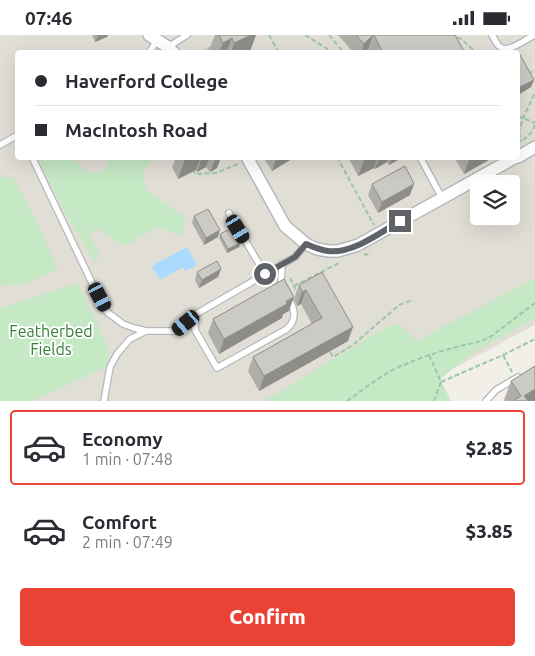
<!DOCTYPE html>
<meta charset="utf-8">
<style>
body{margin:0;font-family:Ubuntu,sans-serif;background:#f2f2f3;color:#2b2b33;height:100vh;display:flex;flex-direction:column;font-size:19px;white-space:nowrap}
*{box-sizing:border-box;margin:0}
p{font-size:16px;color:#7c7c81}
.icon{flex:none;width:28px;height:28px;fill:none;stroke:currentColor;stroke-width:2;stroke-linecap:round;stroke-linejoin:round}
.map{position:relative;height:366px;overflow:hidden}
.side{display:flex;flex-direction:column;background:#fff;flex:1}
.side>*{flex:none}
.top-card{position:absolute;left:15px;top:15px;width:505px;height:110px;border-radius:5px;box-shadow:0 5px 20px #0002;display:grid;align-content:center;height:110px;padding:0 20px;background:#fff}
.buttons{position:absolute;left:470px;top:140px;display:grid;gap:10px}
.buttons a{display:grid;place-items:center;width:50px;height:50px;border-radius:5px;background:#fff;box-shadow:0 5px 20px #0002;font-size:25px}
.end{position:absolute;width:22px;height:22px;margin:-11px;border:6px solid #5f6368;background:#fff;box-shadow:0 0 0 2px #fff}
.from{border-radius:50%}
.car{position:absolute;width:15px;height:30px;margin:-15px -8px;border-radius:6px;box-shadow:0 0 4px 1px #0007;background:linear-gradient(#222 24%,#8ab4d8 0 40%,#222 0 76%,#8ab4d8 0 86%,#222 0)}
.top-card b{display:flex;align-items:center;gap:18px;height:48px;font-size:19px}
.top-card b+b{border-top:1px solid #e1e1e2}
.top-card i{width:12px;height:12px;background:#2b2b33}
ul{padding:9px 0 0;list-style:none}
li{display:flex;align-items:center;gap:15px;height:75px;margin:0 10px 8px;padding:0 10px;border:2px solid transparent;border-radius:5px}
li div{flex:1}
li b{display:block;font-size:19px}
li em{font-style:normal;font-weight:800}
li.current{border-color:#ea4335}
li>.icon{width:45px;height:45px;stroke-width:1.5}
.cta{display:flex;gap:10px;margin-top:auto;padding:10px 20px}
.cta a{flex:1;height:58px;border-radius:5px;background:#ea4335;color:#fff;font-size:20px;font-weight:800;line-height:58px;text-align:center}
.status{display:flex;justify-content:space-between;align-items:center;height:35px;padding:0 25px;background:#fff;direction:ltr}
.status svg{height:14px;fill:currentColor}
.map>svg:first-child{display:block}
.education{fill:#e1ded6;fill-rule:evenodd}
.green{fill:#c5e8c5}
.water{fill:#aadaff}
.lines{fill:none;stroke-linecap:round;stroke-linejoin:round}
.service-casing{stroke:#b5b8bc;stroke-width:8}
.minor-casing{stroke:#b5b8bc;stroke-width:14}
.path{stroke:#9cc7a9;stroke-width:2;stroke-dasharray:5 2.5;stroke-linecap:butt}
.service{stroke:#fff;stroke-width:5.5}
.minor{stroke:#fff;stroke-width:11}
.wall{fill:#afaea9}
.shaded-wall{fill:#8f8d8a}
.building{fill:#cccac5;stroke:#8f8d8a}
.route{stroke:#5f6368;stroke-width:6}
.labels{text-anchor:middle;stroke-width:4;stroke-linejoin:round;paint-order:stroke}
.park-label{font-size:16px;fill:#348238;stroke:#fff}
</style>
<div class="status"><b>07:46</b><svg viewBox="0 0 49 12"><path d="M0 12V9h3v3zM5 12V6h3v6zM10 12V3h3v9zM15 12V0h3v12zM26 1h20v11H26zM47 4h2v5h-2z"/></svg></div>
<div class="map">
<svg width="535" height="366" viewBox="0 0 535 366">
<rect width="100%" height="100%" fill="#f1efe8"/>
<!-- education -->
<path class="education" d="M0,0H535V290L392,366H0ZM18,18H518V122H18ZM479,149H511V181H479Z"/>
<!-- green -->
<g class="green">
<polygon points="38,123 74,123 84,136 102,138 111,123 155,123 142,138 146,155 186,183 181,201 158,192 124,211 98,194 88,198 100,220 95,227 65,178"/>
<polygon points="5,141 14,144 29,171 58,234 34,245 21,249 0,251 0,143"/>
<polygon points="535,243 535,283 473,318 440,344 451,366 264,366 385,293 399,289 417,306"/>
<polygon points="78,248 110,316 106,332 32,366 0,366 0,273"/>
</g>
<!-- water -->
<polygon class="water" points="187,212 197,230 185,236 183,232 160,245 152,231"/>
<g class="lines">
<defs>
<g id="service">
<path d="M492,0C494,3 496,8 499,11C507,20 525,4 535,0"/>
<polyline points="168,12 187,0"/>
<polyline points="149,18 157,5"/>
<polyline points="0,110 18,100"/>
<polyline points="32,122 92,248 107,277 123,289 134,293 146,296 176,296 196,279 295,222 306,209"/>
<polyline points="420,122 442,163"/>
<polyline points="229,178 265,239"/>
<polyline points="282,229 281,249 282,252"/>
<path d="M196,279L195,295L217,333L287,294C297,284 295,275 289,264"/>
<polyline points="104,366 110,332 117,319 130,304 146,296"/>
<polyline points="486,366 496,355 518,342"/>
</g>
<g id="minor">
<polyline points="149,0 168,12 174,18"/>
<polyline points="247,122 285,191 306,209 317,214 329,216 338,216 358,210 516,122"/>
<polyline points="518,122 535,112"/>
</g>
</defs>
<!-- service casing -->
<use href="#service" class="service-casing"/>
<!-- minor casing -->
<use href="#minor" class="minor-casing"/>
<!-- path -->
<g class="path">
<polyline points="269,0 279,18"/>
<polyline points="305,0 334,18"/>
<polyline points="329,0 344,18"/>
<polyline points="450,0 461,4 477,18"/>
<polyline points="201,18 211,12"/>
<polyline points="347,18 351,15"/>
<polyline points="528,39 535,35"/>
<polyline points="518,81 535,88"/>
<polyline points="519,97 521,107"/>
<polyline points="518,98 519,97 523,83 535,58"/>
<polyline points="523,105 533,96 535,89"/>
<polyline points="337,122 374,190"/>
<polyline points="193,134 195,139 216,138 238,129"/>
<polyline points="364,219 366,220 371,217"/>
<polyline points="290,243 297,257"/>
<polyline points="294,251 341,227"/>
<polyline points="330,317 333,322 353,310 399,270 413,265"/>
<polyline points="429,320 441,347 434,366"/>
<polyline points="503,320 512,337"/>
<polyline points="441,347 503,320 535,304"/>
<path d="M347,366C366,353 384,337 406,329C422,322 440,316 457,312C471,308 480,308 493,300L535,268"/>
</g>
<!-- service -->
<use href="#service" class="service"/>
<!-- minor -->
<use href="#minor" class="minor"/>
</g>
<!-- wall -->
<g class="wall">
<polygon points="92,0 108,0 107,2 95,7"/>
<polygon points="215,0 256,0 250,16 248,18 211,18 209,15"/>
<polygon points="338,0 455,0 465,18 370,18 368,14 364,18 354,18"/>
<polygon points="518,19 531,52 518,60"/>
<polygon points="176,122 221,122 217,133 210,137 206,132 197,137 196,135 178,144 172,132"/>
<polygon points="266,122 295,122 272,136 265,125"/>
<polygon points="348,122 403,122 389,130 387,127 375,134 374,133 358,141"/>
<polygon points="454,122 494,122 464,139"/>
<polygon points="372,149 410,160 378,178 368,160"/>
<polygon points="194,181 218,202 204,210 192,188"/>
<polygon points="220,199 240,208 239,212 227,218 219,203"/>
<polygon points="221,234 218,242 199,253 195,245 197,237"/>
<polygon points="322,237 348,306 259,356 248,336 253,322 312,289 301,269 297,271 294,264 299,250"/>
<polygon points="289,276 283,279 282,283 219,319 208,298 213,284"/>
<polygon points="511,346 535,366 505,366 504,365"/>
</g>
<!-- shaded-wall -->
<g class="shaded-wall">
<polygon points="98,0 108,0 107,2 95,7"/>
<polygon points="251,0 256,0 250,16 248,18 231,18 234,8"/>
<polygon points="373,0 368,14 364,18 361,18 364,9"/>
<polygon points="232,3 226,18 219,18 223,8"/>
<polygon points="534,45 531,52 518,60 520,52"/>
<polygon points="189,122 201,122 196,135 178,144 185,124"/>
<polygon points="202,122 210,122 206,132 197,137"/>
<polygon points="216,122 221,122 217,133 210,137"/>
<polygon points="280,122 295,122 272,136 276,125"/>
<polygon points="371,122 378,122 374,133 358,141 364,126"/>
<polygon points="379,122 388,122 387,127 375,134"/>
<polygon points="392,122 403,122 389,130"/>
<polygon points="473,122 494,122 464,139 469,125"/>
<polygon points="414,149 410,160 378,178 382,167"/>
<polygon points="220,195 218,202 204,210 206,203"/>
<polygon points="240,208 239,212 227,218 228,214"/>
<polygon points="221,234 218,242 199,253 202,245"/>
<polygon points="306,255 301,269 297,271 302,257"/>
<polygon points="294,262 289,276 283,279 282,283 219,319 224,304"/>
<polygon points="353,292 348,306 259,356 264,341"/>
<polygon points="535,354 535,366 522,366 524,361"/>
</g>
<!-- building -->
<g class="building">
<polygon points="219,0 251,0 234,8 232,3 223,8"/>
<polygon points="356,0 373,0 364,9"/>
<polygon points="374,0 455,0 465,18 383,18"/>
<polygon points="519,18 534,45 520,52 518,47 518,19"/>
<polygon points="274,122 280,122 276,125"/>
<polygon points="361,122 371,122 364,126"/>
<polygon points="405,131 414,149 382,167 372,149"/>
<polygon points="208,174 220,195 206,203 194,181"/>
<polygon points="232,193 240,208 228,214 220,199"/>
<polygon points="217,226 221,234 202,245 197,237"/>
<polygon points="322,237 353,292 264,341 253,322 322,283 306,255 302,257 299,250"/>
<polygon points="284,244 294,262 286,266 287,269 224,304 213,284"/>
<polygon points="535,331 535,354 524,361 528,366 513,366 521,361 511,346"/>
</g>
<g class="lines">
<!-- route -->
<path class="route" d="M265,239L295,222L306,209C313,212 320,215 328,216C352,219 380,198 400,186"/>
</g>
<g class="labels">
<!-- park labels -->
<g class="park-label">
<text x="51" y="302">Featherbed<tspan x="51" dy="18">Fields</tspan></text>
</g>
</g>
</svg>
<div class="buttons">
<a><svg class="icon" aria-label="layers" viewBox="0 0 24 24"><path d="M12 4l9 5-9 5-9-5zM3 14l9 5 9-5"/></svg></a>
</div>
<i class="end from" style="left:265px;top:239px"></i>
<i class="end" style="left:400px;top:186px"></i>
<i class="car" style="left:238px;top:194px;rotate:149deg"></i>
<i class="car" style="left:100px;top:262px;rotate:152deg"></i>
<i class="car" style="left:186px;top:288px;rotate:230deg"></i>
<div class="top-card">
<b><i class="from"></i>Haverford College</b>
<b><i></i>MacIntosh Road</b>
</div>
</div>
<section class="side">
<ul>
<li class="current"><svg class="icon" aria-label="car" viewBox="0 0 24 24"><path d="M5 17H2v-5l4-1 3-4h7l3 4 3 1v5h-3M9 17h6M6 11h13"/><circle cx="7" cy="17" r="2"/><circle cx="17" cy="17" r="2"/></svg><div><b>Economy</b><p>1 min · 07:48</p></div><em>$2.85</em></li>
<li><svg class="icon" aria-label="car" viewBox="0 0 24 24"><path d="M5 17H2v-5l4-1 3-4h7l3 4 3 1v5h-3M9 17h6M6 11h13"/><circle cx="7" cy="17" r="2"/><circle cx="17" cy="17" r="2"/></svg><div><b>Comfort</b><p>2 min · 07:49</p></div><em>$3.85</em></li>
</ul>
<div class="cta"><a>Confirm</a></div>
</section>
